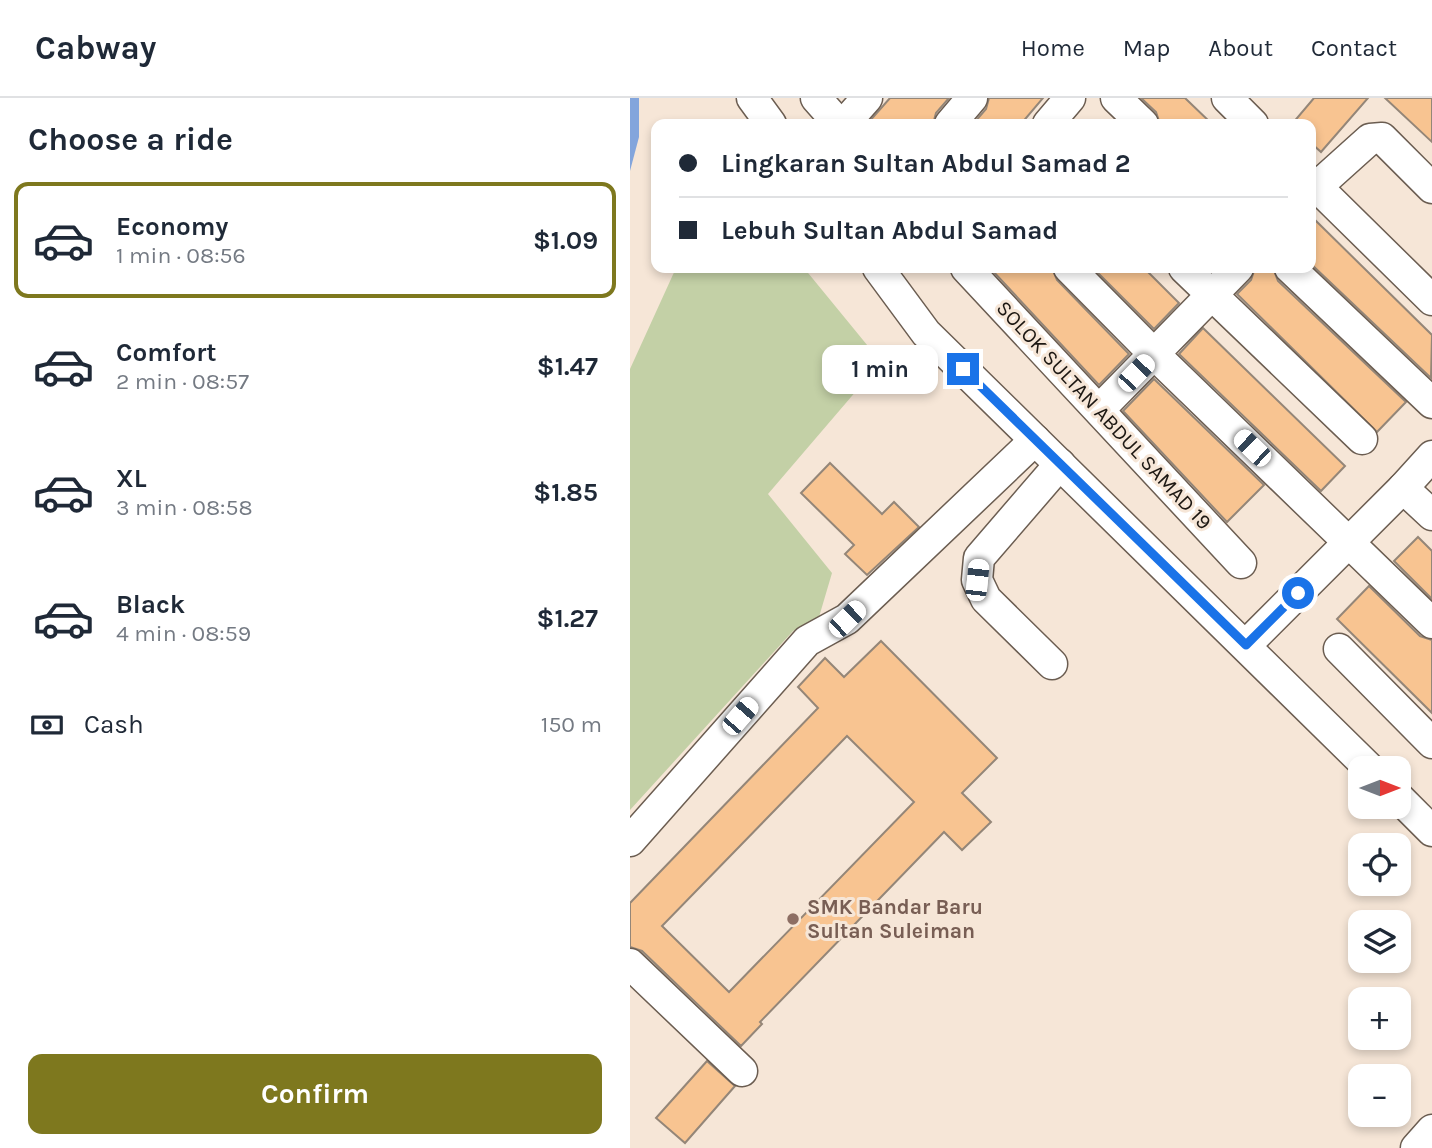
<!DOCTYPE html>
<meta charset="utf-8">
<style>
body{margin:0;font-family:Karla,sans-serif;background:#f2f2f3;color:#1f2937;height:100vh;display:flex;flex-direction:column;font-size:26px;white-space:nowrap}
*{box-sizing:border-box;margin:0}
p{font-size:23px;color:#747a83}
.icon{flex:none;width:38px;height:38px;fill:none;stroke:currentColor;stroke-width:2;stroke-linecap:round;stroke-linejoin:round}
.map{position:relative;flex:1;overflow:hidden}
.side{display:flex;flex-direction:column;background:#fff;width:630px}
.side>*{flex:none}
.hud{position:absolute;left:21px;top:21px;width:665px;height:154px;border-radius:14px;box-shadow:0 4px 10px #0003;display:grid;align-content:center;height:154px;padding:0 28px;background:#fff}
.needle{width:46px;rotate:90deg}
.fabs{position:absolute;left:718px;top:658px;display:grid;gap:14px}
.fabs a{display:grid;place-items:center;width:63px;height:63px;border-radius:14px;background:#fff;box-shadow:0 4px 10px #0003;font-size:35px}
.end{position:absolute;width:32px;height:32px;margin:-16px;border:9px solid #1a73e8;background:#fff;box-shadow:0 0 0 4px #fff}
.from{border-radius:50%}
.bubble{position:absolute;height:49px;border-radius:14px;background:#fff;box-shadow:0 4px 10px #0003;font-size:23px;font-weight:700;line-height:49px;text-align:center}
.car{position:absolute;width:21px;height:42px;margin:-21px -10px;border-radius:9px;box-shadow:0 0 5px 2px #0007;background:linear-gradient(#fff 24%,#345 0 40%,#fff 0 76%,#345 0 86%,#fff 0)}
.hud b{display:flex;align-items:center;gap:24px;height:66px;font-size:26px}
.hud b+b{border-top:2px solid #e0e1e3}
.hud i{width:18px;height:18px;background:#1f2937}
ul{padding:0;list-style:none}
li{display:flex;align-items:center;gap:21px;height:116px;margin:0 14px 10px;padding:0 14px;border:4px solid transparent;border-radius:14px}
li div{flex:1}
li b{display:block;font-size:26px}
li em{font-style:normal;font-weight:700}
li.selected{border-color:#7e781e}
li>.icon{width:63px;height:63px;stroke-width:1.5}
h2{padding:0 28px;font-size:32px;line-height:84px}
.pay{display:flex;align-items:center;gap:18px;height:77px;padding:0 28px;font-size:26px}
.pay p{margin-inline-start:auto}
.cta{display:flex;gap:14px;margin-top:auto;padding:14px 28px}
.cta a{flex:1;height:80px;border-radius:14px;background:#7e781e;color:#fff;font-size:28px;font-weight:700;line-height:80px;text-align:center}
header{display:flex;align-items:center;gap:42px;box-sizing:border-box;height:98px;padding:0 35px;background:#fff;border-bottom:2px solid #e0e1e3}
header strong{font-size:33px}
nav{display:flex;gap:38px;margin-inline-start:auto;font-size:24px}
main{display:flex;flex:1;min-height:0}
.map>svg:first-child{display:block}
.green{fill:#c3d0a6}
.water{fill:#83a5dc}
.building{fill:#f8c491;stroke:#948678;stroke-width:2;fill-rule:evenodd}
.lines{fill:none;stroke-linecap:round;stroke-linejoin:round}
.minor-casing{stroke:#6b5d51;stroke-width:33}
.minor{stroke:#fff;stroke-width:30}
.route{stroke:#1a73e8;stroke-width:9}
.education-dot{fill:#8d6e63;stroke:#f6e6d7;stroke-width:2.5}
.labels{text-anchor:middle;stroke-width:6;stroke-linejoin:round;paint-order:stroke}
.street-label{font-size:21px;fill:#1c1712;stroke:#f6e6d7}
.education-label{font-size:21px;font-weight:bold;fill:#785e54;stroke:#f6e6d7;text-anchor:start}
</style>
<header>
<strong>Cabway</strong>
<nav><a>Home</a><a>Map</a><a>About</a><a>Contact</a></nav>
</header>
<main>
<section class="side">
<h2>Choose a ride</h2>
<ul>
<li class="selected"><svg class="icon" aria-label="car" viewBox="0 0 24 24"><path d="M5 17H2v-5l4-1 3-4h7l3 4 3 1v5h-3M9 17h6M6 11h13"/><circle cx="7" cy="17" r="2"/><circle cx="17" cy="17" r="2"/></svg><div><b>Economy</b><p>1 min · 08:56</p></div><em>$1.09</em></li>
<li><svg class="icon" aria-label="car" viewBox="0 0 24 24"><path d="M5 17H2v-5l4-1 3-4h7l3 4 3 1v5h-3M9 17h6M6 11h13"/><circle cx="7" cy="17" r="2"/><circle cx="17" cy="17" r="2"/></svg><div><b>Comfort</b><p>2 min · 08:57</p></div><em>$1.47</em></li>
<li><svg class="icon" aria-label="car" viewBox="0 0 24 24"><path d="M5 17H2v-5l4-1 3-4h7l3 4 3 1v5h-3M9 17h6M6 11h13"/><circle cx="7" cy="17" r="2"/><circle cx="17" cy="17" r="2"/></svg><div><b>XL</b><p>3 min · 08:58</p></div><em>$1.85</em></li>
<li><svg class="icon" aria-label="car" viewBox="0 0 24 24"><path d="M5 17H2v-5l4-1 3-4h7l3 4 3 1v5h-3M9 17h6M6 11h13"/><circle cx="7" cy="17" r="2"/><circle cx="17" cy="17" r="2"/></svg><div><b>Black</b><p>4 min · 08:59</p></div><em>$1.27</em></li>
</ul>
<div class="pay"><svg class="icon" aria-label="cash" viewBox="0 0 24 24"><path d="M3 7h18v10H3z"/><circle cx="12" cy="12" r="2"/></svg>Cash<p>150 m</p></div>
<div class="cta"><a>Confirm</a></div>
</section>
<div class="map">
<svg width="802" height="1050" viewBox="0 0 802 1050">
<rect width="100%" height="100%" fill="#f6e6d7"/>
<!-- green -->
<polygon class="green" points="46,170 174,170 251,264 138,396 202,475 189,519 163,533 0,712 0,271"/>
<!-- water -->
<polygon class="water" points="0,0 9,0 9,39 0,73"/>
<!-- building -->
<g class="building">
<polygon points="260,0 319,0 306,15 303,26 237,26"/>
<polygon points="359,0 413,0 391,26 343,26 356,11"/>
<polygon points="511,0 555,0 582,26 530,26 526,14"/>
<polygon points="684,0 738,0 691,54 681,45 681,26 662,26"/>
<polygon points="755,0 802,0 802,44"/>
<polygon points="681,118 802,237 801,280 681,166"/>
<polygon points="360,170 422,170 427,182 499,256 469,287"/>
<polygon points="463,170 514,170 549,205 524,231"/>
<polygon points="625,170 643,170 648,183 776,304 747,334 607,196 621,182"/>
<polygon points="573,230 715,368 691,393 549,256"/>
<polygon points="524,281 634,387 597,424 493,313"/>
<polygon points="200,365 252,416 264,404 289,429 237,477 215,456 224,447 171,395"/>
<polygon points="788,439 802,453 802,501 764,463"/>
<polygon points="739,488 790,538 802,542 802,615 707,521"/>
<path d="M251,543L367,660L332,695L361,724L332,752L314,734L130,924L132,926L111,948L12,853L0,849V805L188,610L168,589L195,560L214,579ZM217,638L284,704L99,894L32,828Z"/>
<polygon points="77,963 105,988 55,1045 26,1020"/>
</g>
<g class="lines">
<defs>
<g id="minor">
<polyline points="122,0 141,26"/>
<polyline points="186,0 209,26"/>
<polyline points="486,0 513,26"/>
<polyline points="597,0 623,26"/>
<polyline points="214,26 237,0"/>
<polyline points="320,26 342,0"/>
<polyline points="418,26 440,0"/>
<polyline points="681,83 802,202"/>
<polyline points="681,94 740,41 752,40 802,90"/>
<polyline points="248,170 296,235 739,670"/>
<polyline points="336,170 611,465"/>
<polyline points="439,170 524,256 802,525"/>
<polyline points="554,170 732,341"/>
<polyline points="660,170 802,305"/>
<polyline points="469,312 608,170"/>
<polyline points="773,390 802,417"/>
<polyline points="616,547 773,390 802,358"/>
<polyline points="709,551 802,645"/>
<polyline points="422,566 356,501 347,482 349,460 430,366"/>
<polyline points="768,699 802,733"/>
<polyline points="0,743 177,543 217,521 405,342"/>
<polyline points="0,866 112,973"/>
<polyline points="786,1050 802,1032"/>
</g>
</defs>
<!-- minor casing -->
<use href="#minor" class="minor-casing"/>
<!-- minor -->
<use href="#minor" class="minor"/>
</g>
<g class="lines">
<!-- route -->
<polyline class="route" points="333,271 616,547 668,495"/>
</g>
<!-- markers -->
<circle class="education-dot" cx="163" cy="821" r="7"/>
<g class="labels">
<!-- street labels -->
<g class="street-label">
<text transform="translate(474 317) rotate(47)" y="7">SOLOK SULTAN ABDUL SAMAD 19</text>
</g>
<!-- education labels -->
<g class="education-label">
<text x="177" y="816">SMK Bandar Baru<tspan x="177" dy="24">Sultan Suleiman</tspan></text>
</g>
</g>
</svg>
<div class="fabs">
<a><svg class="needle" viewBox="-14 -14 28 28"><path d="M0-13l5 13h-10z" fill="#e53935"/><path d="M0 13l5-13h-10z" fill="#747a83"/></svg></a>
<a><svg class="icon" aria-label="locate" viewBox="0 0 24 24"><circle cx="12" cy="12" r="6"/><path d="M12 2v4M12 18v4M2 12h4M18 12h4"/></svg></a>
<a><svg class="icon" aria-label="layers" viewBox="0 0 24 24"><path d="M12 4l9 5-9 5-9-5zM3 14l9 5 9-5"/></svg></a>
<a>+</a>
<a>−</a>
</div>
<i class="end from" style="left:668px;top:495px"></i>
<i class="end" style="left:333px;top:271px"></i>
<div class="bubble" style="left:192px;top:247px;width:116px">1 min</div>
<i class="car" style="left:506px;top:275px;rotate:44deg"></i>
<i class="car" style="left:622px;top:350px;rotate:314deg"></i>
<i class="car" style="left:347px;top:482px;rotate:6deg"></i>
<i class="car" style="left:217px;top:521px;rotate:46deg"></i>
<i class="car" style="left:110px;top:618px;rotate:41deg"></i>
<div class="hud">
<b><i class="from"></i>Lingkaran Sultan Abdul Samad 2</b>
<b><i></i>Lebuh Sultan Abdul Samad</b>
</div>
</div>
</main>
